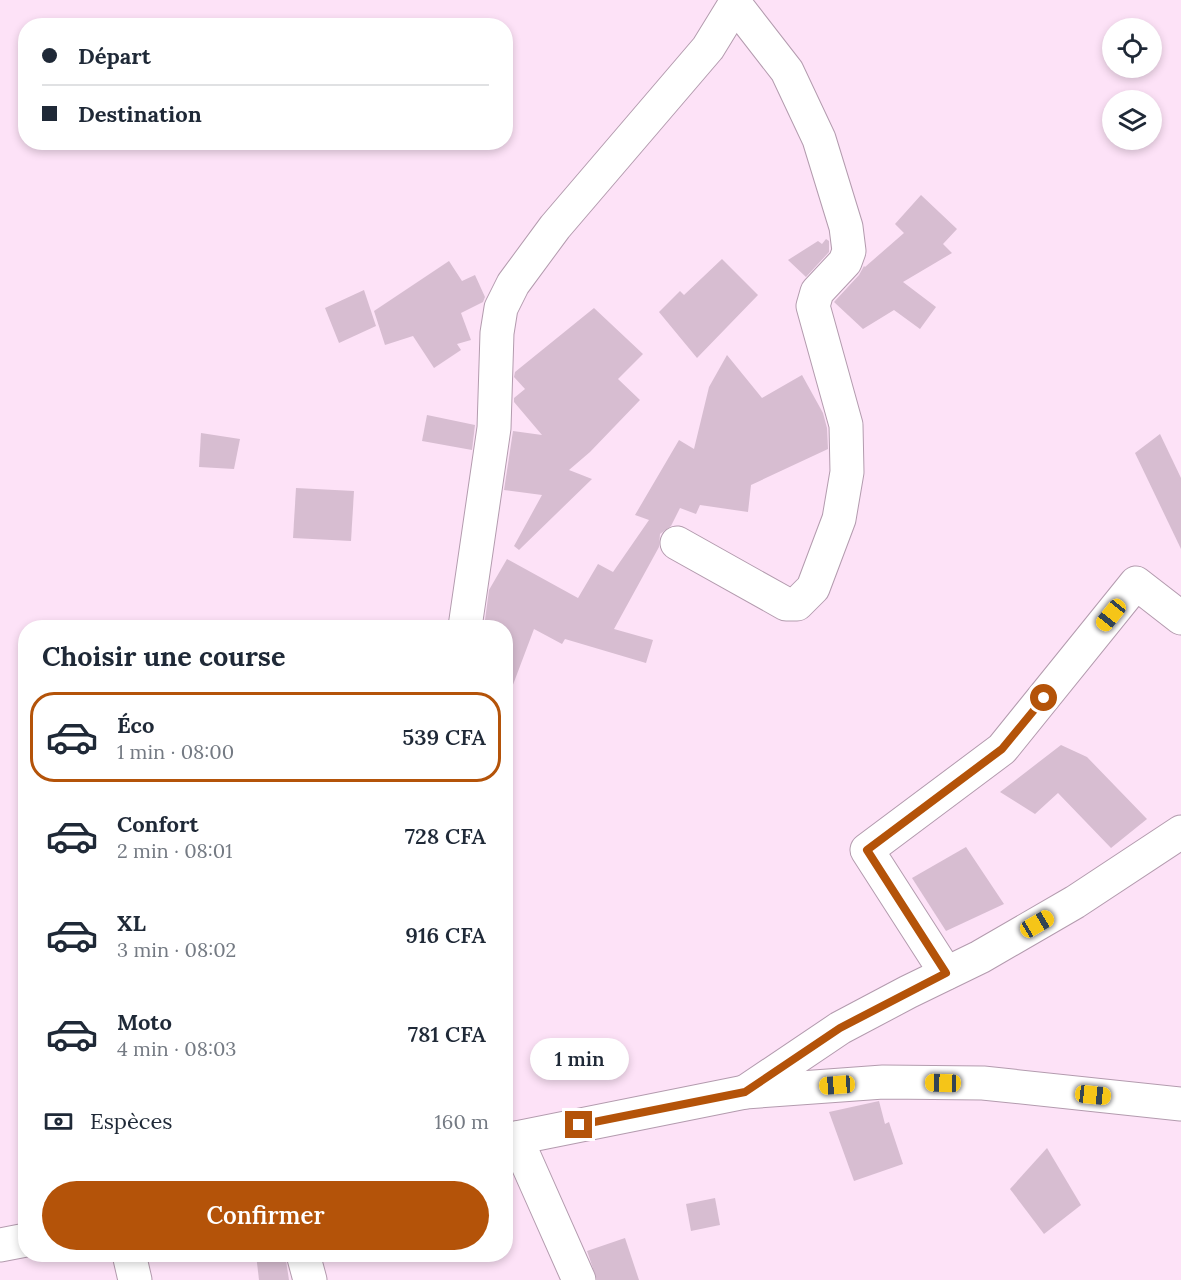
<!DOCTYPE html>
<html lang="fr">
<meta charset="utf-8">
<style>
body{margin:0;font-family:Lora,serif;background:#f6f6f7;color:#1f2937;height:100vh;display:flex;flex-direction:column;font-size:22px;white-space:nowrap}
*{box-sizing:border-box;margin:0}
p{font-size:20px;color:#747a83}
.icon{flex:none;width:33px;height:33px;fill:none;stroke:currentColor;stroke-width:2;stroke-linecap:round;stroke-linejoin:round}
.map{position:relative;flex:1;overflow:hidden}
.sheet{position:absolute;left:18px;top:620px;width:495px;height:642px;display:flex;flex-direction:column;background:#fff;border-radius:24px;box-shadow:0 3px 9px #0003}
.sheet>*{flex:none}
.hud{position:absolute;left:18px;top:18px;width:495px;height:132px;border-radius:24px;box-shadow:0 3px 9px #0003;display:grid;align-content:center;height:132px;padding:0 24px;background:#fff}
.tools{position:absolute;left:1102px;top:18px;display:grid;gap:12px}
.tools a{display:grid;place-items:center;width:60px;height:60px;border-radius:50%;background:#fff;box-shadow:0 3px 9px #0003;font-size:30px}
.end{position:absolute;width:27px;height:27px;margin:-14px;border:8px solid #b45309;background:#fff;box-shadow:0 0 0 3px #fff}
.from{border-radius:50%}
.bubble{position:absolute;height:42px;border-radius:21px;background:#fff;box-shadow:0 3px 9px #0003;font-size:20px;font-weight:600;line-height:42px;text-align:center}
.car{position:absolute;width:18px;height:36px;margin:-18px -9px;border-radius:8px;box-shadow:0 0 4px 2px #0007;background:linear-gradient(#f5c518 24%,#345 0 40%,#f5c518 0 76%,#345 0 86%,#f5c518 0)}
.hud b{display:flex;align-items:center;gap:21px;height:57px;font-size:22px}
.hud b+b{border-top:2px solid #e0e1e3}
.hud i{width:15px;height:15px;background:#1f2937}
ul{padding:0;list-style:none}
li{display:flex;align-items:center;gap:18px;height:90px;margin:0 12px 9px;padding:0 12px;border:3px solid transparent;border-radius:24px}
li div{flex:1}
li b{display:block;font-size:22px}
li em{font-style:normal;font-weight:600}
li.selected{border-color:#b45309}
li>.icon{width:54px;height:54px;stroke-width:1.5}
h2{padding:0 24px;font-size:27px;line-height:72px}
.pay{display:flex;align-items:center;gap:15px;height:66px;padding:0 24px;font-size:22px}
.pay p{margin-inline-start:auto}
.button{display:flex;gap:12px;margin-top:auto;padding:12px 24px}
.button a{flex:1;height:69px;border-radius:36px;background:#b45309;color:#fff;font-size:24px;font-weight:600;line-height:69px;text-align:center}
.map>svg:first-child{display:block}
.building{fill:#d7bdd1}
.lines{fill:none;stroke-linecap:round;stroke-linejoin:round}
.street-casing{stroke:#b39bae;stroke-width:35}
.secondary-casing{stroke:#b39bae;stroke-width:35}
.street{stroke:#fff;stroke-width:33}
.secondary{stroke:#fff;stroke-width:33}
.route{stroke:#b45309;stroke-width:8}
</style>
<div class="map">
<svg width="1181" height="1280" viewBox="0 0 1181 1280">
<rect width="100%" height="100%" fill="#fde2f7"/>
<!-- building -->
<g class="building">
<polygon points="921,195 957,229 943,244 952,253 903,282 936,307 920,329 894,310 863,329 834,302 859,275 864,266 865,267 904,233 895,224"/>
<polygon points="826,239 829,241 829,252 806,277 788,260 818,241 822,244"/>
<polygon points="722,259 758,295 697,358 659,312 680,291 684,295"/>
<polygon points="449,261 462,281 475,275 485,297 483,302 461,313 471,340 457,344 461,350 434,368 413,336 385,345 374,311"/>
<polygon points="364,290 376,326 339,343 325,308"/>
<polygon points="594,308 643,354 618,379 640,400 590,452 569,470 592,479 519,550 514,546 542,495 504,490 513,431 542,435 514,402 514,398 525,389 514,377 515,372"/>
<polygon points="727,355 762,398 802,375 823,413 827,428 828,449 751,485 748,512 700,505 696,514 680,508 671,526 660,534 659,547 614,629 653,640 646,663 565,639 562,644 534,629 508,698 506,697 506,627 485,620 489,590 507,559 578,598 598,564 613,572 649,520 635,515 679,440 694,449 709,387"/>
<polygon points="427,415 475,425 472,450 422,441"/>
<polygon points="201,433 240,439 234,469 199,467"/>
<polygon points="1160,434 1181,478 1181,549 1135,453"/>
<polygon points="296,488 354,491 351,541 293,538"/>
<polygon points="1061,745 1087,757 1147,819 1111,848 1058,793 1035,814 1000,792"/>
<polygon points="966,847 1004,904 946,931 912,878"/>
<polygon points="879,1101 885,1124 889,1122 903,1164 854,1181 829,1112"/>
<polygon points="1047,1148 1081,1205 1044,1234 1010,1189"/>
<polygon points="715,1198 720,1225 691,1231 686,1204"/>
<polygon points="625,1238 639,1280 597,1280 587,1251"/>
<polygon points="256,1254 285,1254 289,1280 259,1280"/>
</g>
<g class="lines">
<defs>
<g id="street">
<polyline points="677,543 786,604 797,604 813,588 839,519 847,472 846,425 813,306 817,292 845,262 849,251 846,227 819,139 787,71 735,4 735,0"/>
<polyline points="465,627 494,428 497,333 501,308 513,284 555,227 708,48 735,4"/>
<polyline points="946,973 867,850 1002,749 1136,583 1181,618"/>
<polyline points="745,1092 840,1028 908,992 980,957 1075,902 1181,832"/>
<polyline points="516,1138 579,1280"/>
<polyline points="129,1254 135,1280"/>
<polyline points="303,1254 310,1280"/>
</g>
<g id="secondary">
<polyline points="506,1140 745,1092 883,1082 983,1083 1181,1104"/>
<polyline points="0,1245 26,1240"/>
</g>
</defs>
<!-- street casing -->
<use href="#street" class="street-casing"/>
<!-- secondary casing -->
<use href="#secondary" class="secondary-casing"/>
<!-- street -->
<use href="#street" class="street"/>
<!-- secondary -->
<use href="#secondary" class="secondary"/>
</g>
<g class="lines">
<!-- route -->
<polyline class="route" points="579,1125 745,1092 840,1028 946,973 867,850 1002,749 1044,698"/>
</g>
</svg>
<div class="tools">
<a><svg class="icon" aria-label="locate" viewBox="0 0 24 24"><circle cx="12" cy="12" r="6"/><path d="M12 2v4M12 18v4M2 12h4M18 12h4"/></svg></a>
<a><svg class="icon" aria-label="layers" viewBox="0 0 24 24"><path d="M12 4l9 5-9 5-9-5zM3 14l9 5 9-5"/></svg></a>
</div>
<i class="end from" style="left:1044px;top:698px"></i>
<i class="end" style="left:579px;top:1125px"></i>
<div class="bubble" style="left:530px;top:1038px;width:99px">1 min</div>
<i class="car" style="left:1111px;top:615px;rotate:219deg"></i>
<i class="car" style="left:1037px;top:924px;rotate:60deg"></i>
<i class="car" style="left:943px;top:1083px;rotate:271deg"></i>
<i class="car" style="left:837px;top:1085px;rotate:266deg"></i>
<i class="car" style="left:1093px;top:1095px;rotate:96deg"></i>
<div class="hud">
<b><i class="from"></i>Départ</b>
<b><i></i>Destination</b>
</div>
<section class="sheet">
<h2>Choisir une course</h2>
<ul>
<li class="selected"><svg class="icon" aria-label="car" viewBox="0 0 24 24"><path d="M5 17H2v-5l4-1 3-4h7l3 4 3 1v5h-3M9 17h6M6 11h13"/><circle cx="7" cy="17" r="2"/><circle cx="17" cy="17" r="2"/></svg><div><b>Éco</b><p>1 min · 08:00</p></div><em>539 CFA</em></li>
<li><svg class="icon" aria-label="car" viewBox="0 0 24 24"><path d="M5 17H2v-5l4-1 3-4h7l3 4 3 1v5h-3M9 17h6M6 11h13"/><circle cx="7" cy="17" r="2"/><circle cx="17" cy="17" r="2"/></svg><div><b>Confort</b><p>2 min · 08:01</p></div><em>728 CFA</em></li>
<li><svg class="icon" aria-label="car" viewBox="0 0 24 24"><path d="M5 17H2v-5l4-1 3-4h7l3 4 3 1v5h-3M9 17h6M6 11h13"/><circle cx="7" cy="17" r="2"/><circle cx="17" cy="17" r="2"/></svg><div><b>XL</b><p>3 min · 08:02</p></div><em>916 CFA</em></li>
<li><svg class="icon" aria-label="car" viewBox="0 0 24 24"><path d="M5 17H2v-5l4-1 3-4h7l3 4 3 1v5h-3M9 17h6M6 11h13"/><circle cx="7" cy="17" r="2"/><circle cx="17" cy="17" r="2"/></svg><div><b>Moto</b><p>4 min · 08:03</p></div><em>781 CFA</em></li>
</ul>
<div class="pay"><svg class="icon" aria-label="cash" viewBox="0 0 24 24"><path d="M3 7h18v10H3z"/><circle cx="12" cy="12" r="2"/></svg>Espèces<p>160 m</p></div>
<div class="button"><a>Confirmer</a></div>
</section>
</div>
